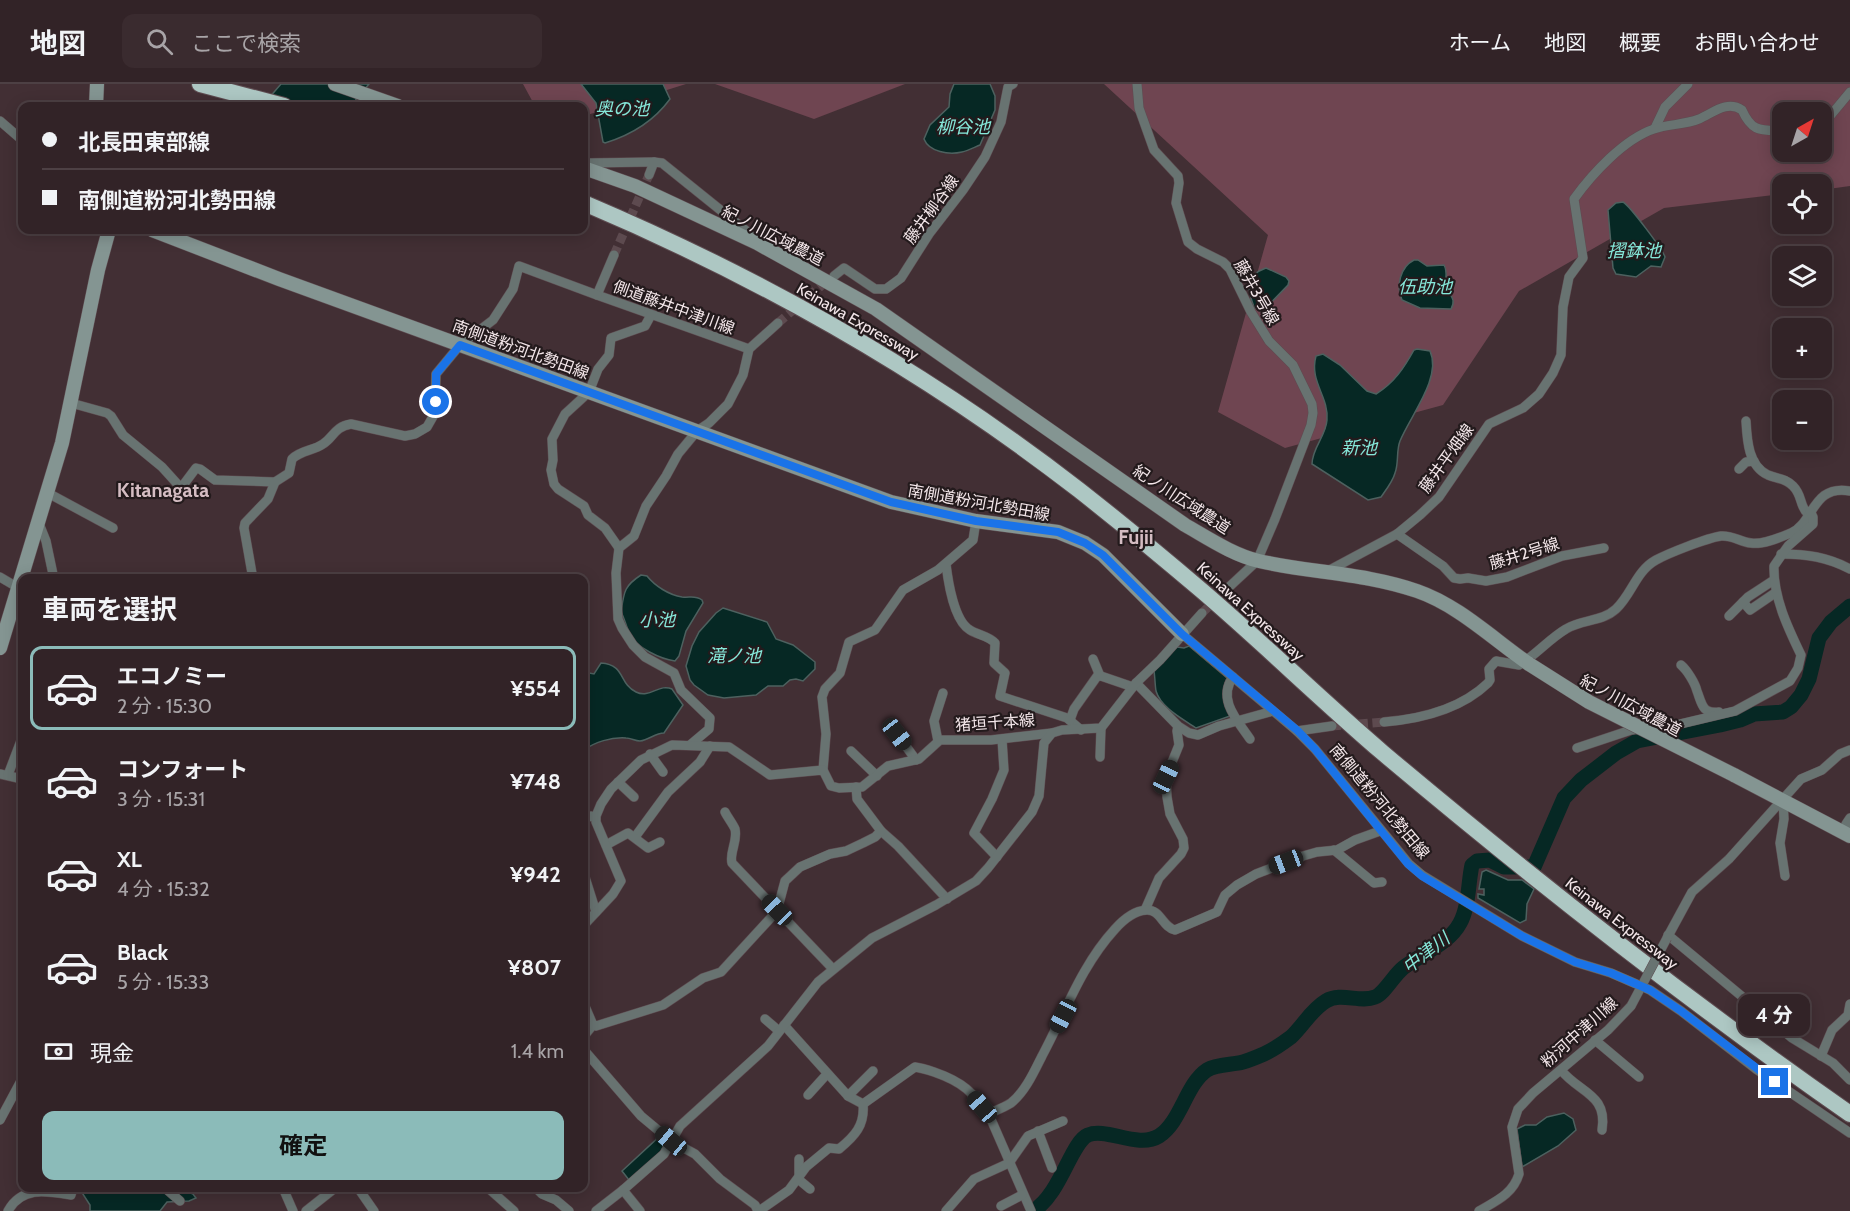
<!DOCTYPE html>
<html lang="ja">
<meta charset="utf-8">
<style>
body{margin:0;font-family:Cabin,"Noto Sans JP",sans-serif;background:#3a2b2f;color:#f1f3f6;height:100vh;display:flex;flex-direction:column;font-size:22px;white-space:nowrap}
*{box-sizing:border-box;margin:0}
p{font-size:20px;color:#a8a4a7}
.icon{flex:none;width:33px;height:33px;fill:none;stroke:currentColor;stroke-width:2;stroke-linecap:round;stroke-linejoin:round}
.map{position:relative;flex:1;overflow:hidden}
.panel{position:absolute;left:18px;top:490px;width:570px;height:618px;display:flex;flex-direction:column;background:#322327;border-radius:12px;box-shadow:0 3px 15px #0003,0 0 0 2px #4d4044}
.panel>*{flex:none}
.top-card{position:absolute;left:18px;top:18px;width:570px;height:132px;border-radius:12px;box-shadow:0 3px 15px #0003,0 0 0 2px #4d4044;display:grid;align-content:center;height:132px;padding:0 24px;background:#322327}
.needle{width:39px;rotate:39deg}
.tools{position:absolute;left:1772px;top:18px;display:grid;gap:12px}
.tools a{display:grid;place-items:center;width:60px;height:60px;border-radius:12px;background:#322327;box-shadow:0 3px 15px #0003,0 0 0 2px #4d4044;font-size:30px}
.end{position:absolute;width:27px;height:27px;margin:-14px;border:8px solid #1a73e8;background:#fff;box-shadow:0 0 0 3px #fff}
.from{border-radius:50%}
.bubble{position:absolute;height:42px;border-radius:12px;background:#322327;box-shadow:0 3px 15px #0003,0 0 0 2px #4d4044;font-size:20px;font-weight:700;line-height:42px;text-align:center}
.car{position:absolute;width:18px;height:36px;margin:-18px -9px;border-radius:8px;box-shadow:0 0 4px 2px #0007;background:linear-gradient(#222 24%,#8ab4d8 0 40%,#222 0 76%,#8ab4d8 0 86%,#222 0)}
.top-card b{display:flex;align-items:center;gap:21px;height:57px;font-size:22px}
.top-card b+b{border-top:2px solid #4d4044}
.top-card i{width:15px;height:15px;background:#f1f3f6}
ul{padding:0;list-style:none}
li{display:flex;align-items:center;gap:18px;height:84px;margin:0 12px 9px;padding:0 12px;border:3px solid transparent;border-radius:12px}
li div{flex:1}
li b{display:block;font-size:22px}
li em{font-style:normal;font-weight:700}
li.current{border-color:#8bbbb9}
li>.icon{width:54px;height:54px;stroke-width:1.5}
h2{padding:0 24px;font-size:27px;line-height:72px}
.pay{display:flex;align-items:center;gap:15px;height:66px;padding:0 24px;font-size:22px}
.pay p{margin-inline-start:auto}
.cta{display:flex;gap:12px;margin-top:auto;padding:12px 24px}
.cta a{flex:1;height:69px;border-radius:12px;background:#8bbbb9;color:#111;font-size:24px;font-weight:700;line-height:69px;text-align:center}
header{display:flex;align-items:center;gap:36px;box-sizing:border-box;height:84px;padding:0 30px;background:#322327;border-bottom:2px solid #4d4044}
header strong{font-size:28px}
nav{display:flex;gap:33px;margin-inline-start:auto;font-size:21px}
.search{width:420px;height:54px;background:#3a2b2f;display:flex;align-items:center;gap:15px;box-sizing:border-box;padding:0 21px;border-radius:12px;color:#a8a4a7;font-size:22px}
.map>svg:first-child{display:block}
.green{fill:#6f4551;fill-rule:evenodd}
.water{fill:#062824;stroke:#4d615f;stroke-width:1.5}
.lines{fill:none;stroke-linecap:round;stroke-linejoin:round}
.river{stroke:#062824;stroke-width:15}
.street-tunnel{stroke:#5d4a4f;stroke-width:9;stroke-dasharray:9 4.5;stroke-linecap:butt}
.street-casing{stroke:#5e4c51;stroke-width:10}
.secondary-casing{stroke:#5e4c51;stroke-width:15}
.highway-casing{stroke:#5e4c51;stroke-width:18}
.street{stroke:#687371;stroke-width:9}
.secondary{stroke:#849592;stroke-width:14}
.highway{stroke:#adc7c3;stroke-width:16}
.street-bridge-casing{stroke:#5e4c51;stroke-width:10;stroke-linecap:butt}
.secondary-bridge-casing{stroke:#5e4c51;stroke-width:15;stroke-linecap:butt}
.street-bridge{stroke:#687371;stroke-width:9}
.secondary-bridge{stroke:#849592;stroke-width:14}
.route{stroke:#1a73e8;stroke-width:8}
.labels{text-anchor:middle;stroke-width:4.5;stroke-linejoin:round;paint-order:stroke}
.street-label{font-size:16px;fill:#f3e6e9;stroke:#231a1c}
.water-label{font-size:18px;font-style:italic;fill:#85e7d9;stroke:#231a1c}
.quarter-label{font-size:20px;font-weight:bold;fill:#d4bcc2;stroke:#231a1c}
</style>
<header>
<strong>地図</strong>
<div class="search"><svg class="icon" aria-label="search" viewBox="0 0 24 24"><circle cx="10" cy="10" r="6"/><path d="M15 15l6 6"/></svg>ここで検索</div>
<nav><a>ホーム</a><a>地図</a><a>概要</a><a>お問い合わせ</a></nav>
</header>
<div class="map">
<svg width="1850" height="1127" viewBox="0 0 1850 1127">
<rect width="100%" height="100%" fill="#422f34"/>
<!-- green -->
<g class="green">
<polygon points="523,0 686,0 584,32 584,22 535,22"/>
<polygon points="715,0 905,0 814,35"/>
<path d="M1104,0H1850V102L1821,106V100H1782V110L1664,124L1519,207L1443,321L1285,364L1218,328L1268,151ZM1782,28H1821V68H1782Z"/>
</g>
<!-- water -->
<g class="water">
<polygon points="281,0 369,0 354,18 346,22 262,22"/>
<path d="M581,0H663L670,15C654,37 631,51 605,59L603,58L596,19Z"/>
<path d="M954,0H990L995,12V26L980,61C975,63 968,67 962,68C949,71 929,68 924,55L930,41L949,23L950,10Z"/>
<path d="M1623,118C1630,122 1663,166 1665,173L1661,183L1651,182L1636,193L1616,190L1613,184L1608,126L1616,119Z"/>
<path d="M1414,176H1418L1427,182L1444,181C1448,188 1445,194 1446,201C1449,212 1457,214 1451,225L1420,224L1402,216C1396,202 1400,183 1414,176Z"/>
<path d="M1266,184L1286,193L1289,197L1288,201L1262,228L1254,223C1247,204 1244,192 1266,184Z"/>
<path d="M1417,265L1430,267C1442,294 1410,332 1400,357C1396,367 1399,379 1395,389C1393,397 1386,406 1381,413L1368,416L1312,380C1312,364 1326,352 1327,336C1329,312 1309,298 1316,272L1323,270L1340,281L1367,307L1376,310C1394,299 1404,284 1414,266Z"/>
<path d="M641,491L647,492C655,502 669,511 682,513C690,514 695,511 702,516L703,519L686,547L679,572L675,577C661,575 636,564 630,550C626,543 625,535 621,528C624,508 624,502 641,491Z"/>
<polygon points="723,524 767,538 776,555 793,561 815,578 815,585 803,597 796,595 790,596 783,602 768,602 756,611 724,614 708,611 694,601 690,596 686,582 692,562 699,548 716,529"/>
<path d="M1189,562L1227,594L1225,600L1230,632L1196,644C1183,635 1161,624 1156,607C1155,601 1155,593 1154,587L1177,563L1184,564Z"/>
<path d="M601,579C626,581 618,599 636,608C650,615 659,599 672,605L683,621L664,649C655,649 649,656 640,657C635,657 631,654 626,654C611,653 595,658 584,666V588L594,590Z"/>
<polygon points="1486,786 1508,796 1522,796 1534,805 1527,820 1526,836 1520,839 1478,814 1478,810 1484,811 1484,805 1479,805 1482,788"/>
<polygon points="1564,1029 1573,1035 1576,1046 1558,1062 1522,1083 1517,1045 1525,1041 1536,1041 1547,1033"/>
<polygon points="660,1052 665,1059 660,1069 629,1096 622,1087"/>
<polygon points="79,1104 179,1104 193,1110 196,1114 189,1117 167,1118 160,1127 90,1127 90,1121"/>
</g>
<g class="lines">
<!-- river -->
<path class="river" d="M1033,1127C1061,1110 1071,1058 1088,1051C1106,1043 1138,1065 1159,1052C1181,1038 1186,1000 1207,986C1217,980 1232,981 1243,978C1250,976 1257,973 1264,970C1273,966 1283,959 1291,953C1303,942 1311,926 1326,917C1341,908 1360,919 1375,913C1384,910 1394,891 1403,884C1421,870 1449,860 1460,839C1469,823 1468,799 1472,781L1477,777L1490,776L1504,783H1534L1564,714L1581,696L1616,669L1637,657L1720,641L1740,636L1754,630L1783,628L1791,623L1801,611L1809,595L1819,554L1831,538L1850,522"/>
<!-- street-tunnel -->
<g class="street-tunnel">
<polyline points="614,171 649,91"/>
<polyline points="778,239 829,195"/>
<polyline points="1202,529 1229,503"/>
<polyline points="1332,642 1384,638"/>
</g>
<defs>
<g id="street">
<polyline points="1137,0 1139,24 1154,66 1178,92 1179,99 1176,119 1188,158 1197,165 1223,178 1230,185 1251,228 1269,257 1293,281 1312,320 1313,329 1311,341 1275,435 1257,477 1229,503"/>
<polyline points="0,37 22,56"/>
<polyline points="1821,43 1850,8"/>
<polyline points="1655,44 1665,23 1688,0"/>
<polyline points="584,82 587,79 654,78"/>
<polyline points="649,91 654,78 662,79 749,149 750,156"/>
<polyline points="614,171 597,211 749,265"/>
<polyline points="834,192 844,184 875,205 886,205 901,194 929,150 963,106 985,73 1001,38 1008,3 1013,0"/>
<polyline points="71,319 107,329 111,332 123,351 162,383 181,404 196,384 200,385 215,396 275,398"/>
<path d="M1746,337C1747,355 1748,382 1768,391C1778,395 1785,394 1793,402C1803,412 1799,422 1808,430"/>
<polyline points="1739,385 1746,378 1754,377"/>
<polyline points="46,408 113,444"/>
<polyline points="38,437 46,457 54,495"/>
<polyline points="1397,450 1443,482 1454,494 1460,495 1468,494 1486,497 1507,493 1562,472 1604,464"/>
<polyline points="619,464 605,444 588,431 584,422 558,405 554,400 551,386 553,376 552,355 565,330 589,308 598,285 609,271 611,254 645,242 651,231"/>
<path d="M1781,470C1807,470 1827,473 1850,485"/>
<path d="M946,480C948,497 954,537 970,546C978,551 989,552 995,559L994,579L1005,589L1000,612L1067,634L1081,646"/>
<path d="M1326,488L1397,450L1420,431L1439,413L1489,340L1523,324L1539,310L1553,289L1561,271L1563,223L1569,193L1583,174L1574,115C1592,90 1624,55 1654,45C1668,40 1684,41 1699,35C1713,29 1727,16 1742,26C1752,48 1760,46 1782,47"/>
<polyline points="0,493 22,506"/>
<path d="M253,495L244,444L245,439L268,415L275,398L289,389L292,375C301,366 313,367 323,360C334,353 334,343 351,340L405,352L415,350L427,343L435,329L436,290L460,261L493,236L513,205L519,182L597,211"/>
<polyline points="1743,518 1750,526 1775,509"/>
<polyline points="1729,532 1748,513 1774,496"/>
<polyline points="1182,550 1297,647 1315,665 1409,780 1422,791 1522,852 1575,878 1611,889 1650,906 1681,927 1756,985 1850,1049"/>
<polyline points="1093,575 1100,592"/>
<path d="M1681,581C1687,586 1695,599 1697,607C1702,620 1702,630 1719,628"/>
<path d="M1233,593C1217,615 1237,636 1250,655"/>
<polyline points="1136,599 1178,642 1189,649 1198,651 1219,642 1273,627"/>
<polyline points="1070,636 1074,625 1098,591 1133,603"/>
<path d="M1384,638C1420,635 1461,625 1488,599L1490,596L1489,585L1496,577L1519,581C1536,571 1549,555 1566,545C1582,535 1602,538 1616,525C1632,510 1636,487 1656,476C1669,469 1707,454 1721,452C1733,451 1740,458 1751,459C1763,461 1781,453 1791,449C1814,439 1812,400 1850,407"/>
<polyline points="1297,647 1332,642"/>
<polyline points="897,650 916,676"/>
<polyline points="938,657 934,637 943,609"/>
<polyline points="690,661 709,645 710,634 681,606 674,589 645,573 633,561 622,544 618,535 616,489 619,464 634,452 646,422 666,392 678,370 697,347 709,339 728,320 743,291 749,265 778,239"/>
<path d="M1577,664L1631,646L1676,641L1735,627L1790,597L1798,584L1801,571C1788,544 1773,513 1774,482L1788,462L1813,440V433L1810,427"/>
<polyline points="851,667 877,692"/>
<polyline points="650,670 663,688"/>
<polyline points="1100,673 1101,644"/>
<polyline points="823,686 826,650 822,613 825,605 840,589 849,558 875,546 903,506 938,486 973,456 976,437"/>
<polyline points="0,690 22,695"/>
<polyline points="8,691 22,654"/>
<polyline points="618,698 634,713"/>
<polyline points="1783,716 1784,735 1780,759 1785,792"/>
<path d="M725,728C728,734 733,740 735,745C738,757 729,769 732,779L833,885"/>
<polyline points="1850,734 1846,740 1850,743"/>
<polyline points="584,735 591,732"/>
<polyline points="881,747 898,762 947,815"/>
<polyline points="635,753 668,708 700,678 710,662"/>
<polyline points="606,761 628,749 648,764 660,758"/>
<polyline points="1334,766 1374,799 1382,798"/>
<polyline points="997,773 974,749 992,715 1004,686 1002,655"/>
<polyline points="584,790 596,828"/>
<polyline points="1145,826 1159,794 1181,770 1184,764 1183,755 1170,730 1167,713 1166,693 1179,661 1177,647 1178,642"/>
<polyline points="584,841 613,810 621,797 596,738 596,732 601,720 611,705 641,676 672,661 729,663 770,691 823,686 831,702 839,704 862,703 888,682 919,675 940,656 991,656 1052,649"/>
<polyline points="1668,851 1792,954 1833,979 1850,996"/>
<polyline points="1667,854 1692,808 1729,775 1801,695 1822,686 1840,670 1850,666"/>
<polyline points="584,920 593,941 584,952"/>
<polyline points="765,935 779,947"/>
<polyline points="593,941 596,942 663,921 703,894 721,888 777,827 785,797 800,783 830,770 846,767 863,759 875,753 881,747 857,715 856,703"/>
<path d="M784,941L848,1012L863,1020L915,983C922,984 928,986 934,988C963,998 973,1008 990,1033L1031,1127"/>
<polyline points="1595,956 1639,993"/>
<polyline points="584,966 641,1032 671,1057 695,1070 720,1095 755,1121 758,1127"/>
<polyline points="1821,972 1832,946 1848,931 1850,920"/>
<path d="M1561,986C1579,1009 1608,1010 1602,1046"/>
<polyline points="808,1011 827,990"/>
<polyline points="848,1012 873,987"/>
<path d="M990,1033V1029C997,1026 1005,1023 1011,1019C1025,1008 1034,988 1042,972C1065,929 1081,882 1115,845C1123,836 1134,827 1146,826C1161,825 1162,843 1175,846L1217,828L1225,811L1237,801L1256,790L1303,772L1317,768L1337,766L1355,756L1380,747"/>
<polyline points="0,1036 22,995"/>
<polyline points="1038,1047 1052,1084"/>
<polyline points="799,1075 799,1094"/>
<polyline points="798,1095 810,1105"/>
<polyline points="165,1104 180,1117"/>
<polyline points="283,1104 293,1127"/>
<polyline points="358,1104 374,1127"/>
<polyline points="488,1104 514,1127"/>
<polyline points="536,1104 542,1110 556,1116 569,1127"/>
<polyline points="623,1106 640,1127"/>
<polyline points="1001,1122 1022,1111"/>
<path d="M8,1127C22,1102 46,1107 71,1111L73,1104"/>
<polyline points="306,1127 335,1104"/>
<polyline points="596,1127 623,1106 664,1070 680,1042 768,962 818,898 872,854 936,821 976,797 988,784 1032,728 1039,712 1044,659 1052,649 1062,646 1101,644 1136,599 1160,576 1202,529"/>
<path d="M759,1127L789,1106L806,1083L829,1064L839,1065C855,1052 865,1041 863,1020"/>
<polyline points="946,1127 974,1095 1009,1079 1028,1052 1063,1037"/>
<path d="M1479,1127C1496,1117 1513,1110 1519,1090L1512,1043L1518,1025L1533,1009L1608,946L1631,922"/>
</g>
<g id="secondary">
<polyline points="335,0 398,22"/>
<polyline points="96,22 97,0"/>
<path d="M584,84L635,102L757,159L876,225L1185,441C1208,454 1233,471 1259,477C1312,489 1365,489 1417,507C1458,521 1493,555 1529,580"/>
<polyline points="152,146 279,195 891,418 976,437 1058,448 1085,459 1103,471 1182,550"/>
<polyline points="0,564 62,359 98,186 109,146"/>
<polyline points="1734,691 1850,752"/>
</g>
<g id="highway">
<polyline points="200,0 284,22"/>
<path d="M584,119C761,194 927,288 1079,406C1121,439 1161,472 1201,506C1263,559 1321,616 1383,669C1534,796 1688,917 1850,1030"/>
</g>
</defs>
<!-- street casing -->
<use href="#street" class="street-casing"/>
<!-- secondary casing -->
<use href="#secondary" class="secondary-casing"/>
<!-- highway casing -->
<use href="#highway" class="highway-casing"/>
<!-- street -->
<use href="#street" class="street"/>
<!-- secondary -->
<use href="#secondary" class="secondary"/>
<!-- highway -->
<use href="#highway" class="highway"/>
<defs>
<polyline id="street-bridge" points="1631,922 1667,854"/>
<polyline id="secondary-bridge" points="1529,580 1589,618 1734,691"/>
</defs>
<!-- street-bridge casing -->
<use href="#street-bridge" class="street-bridge-casing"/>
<!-- secondary-bridge casing -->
<use href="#secondary-bridge" class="secondary-bridge-casing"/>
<!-- street-bridge -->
<use href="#street-bridge" class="street-bridge"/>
<!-- secondary-bridge -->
<use href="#secondary-bridge" class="secondary-bridge"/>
</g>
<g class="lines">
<!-- route -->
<polyline class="route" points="436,318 436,290 460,261 891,418 976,437 1058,448 1085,459 1103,471 1182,550 1298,647 1315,665 1408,780 1422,792 1522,852 1575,878 1611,889 1650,906 1681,927 1775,998"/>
</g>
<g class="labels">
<!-- street labels -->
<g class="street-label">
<text transform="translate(931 125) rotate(-54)" y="6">藤井柳谷線</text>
<text transform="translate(773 151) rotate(27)" y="6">紀ノ川広域農道</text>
<text transform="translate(1257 208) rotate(60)" y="6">藤井3号線</text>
<text transform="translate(674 223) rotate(20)" y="6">側道藤井中津川線</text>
<text transform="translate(858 237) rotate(30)" y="6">Keinawa Expressway</text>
<text transform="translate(521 265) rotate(20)" y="6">南側道粉河北勢田線</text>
<text transform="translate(1446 374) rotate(-54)" y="6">藤井平畑線</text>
<text transform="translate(1182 415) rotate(33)" y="6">紀ノ川広域農道</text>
<text transform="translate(979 418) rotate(10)" y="6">南側道粉河北勢田線</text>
<text transform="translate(1524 469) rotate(-17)" y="6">藤井2号線</text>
<text transform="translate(1251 527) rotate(42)" y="6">Keinawa Expressway</text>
<text transform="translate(1631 621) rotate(28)" y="6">紀ノ川広域農道</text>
<text transform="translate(995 638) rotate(-4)" y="6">猪垣千本線</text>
<text transform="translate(1380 717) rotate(50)" y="6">南側道粉河北勢田線</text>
<text transform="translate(1622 839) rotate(38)" y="6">Keinawa Expressway</text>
<text transform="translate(1579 948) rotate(-42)" y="6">粉河中津川線</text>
</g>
<!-- water labels -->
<g class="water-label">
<text x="622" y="31">奥の池</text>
<text x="963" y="49">柳谷池</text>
<text x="1634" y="173">摺鉢池</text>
<text x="1425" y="209">伍助池</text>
<text x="1359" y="370">新池</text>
<text x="657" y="542">小池</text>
<text x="734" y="578">滝ノ池</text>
<text transform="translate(1426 869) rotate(-38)" y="6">中津川</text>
</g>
<!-- quarter labels -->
<g class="quarter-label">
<text x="163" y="413">Kitanagata</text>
<text x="1136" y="460">Fujii</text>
</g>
</g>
</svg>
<div class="tools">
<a><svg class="needle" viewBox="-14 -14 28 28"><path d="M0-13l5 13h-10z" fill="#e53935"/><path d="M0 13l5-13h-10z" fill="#a8a4a7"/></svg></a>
<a><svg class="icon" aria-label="locate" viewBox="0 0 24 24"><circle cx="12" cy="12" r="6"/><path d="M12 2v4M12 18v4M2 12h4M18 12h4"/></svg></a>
<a><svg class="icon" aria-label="layers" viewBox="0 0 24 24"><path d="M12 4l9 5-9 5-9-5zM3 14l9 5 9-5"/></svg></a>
<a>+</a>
<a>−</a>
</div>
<i class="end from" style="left:436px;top:318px"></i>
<i class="end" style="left:1775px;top:998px"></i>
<div class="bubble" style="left:1738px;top:910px;width:72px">4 分</div>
<i class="car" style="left:897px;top:650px;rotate:142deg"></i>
<i class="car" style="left:1166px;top:693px;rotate:25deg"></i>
<i class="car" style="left:1286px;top:778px;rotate:249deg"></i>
<i class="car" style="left:777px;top:826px;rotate:316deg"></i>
<i class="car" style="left:1063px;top:932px;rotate:208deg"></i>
<i class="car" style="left:982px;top:1023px;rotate:319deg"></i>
<i class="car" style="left:671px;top:1057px;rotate:310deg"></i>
<div class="top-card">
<b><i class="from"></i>北長田東部線</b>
<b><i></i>南側道粉河北勢田線</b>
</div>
<section class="panel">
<h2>車両を選択</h2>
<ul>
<li class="current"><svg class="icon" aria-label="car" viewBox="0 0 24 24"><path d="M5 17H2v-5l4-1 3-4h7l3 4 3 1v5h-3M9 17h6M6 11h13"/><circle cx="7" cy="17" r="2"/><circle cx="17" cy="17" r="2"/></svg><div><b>エコノミー</b><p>2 分 · 15:30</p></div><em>¥554</em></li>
<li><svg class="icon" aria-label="car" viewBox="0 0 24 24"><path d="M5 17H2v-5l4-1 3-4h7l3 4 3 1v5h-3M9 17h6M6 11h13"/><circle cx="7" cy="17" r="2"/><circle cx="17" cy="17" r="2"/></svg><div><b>コンフォート</b><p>3 分 · 15:31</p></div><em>¥748</em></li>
<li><svg class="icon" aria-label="car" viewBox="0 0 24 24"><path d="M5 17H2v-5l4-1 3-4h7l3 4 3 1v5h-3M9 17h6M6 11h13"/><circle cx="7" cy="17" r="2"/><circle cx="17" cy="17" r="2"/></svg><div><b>XL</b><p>4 分 · 15:32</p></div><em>¥942</em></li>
<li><svg class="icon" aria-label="car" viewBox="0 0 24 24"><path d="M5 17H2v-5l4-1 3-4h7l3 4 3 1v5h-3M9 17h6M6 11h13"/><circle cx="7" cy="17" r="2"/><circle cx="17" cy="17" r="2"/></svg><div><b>Black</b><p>5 分 · 15:33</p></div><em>¥807</em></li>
</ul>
<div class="pay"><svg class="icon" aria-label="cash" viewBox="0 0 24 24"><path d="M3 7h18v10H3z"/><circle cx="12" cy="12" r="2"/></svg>現金<p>1.4 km</p></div>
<div class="cta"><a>確定</a></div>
</section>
</div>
